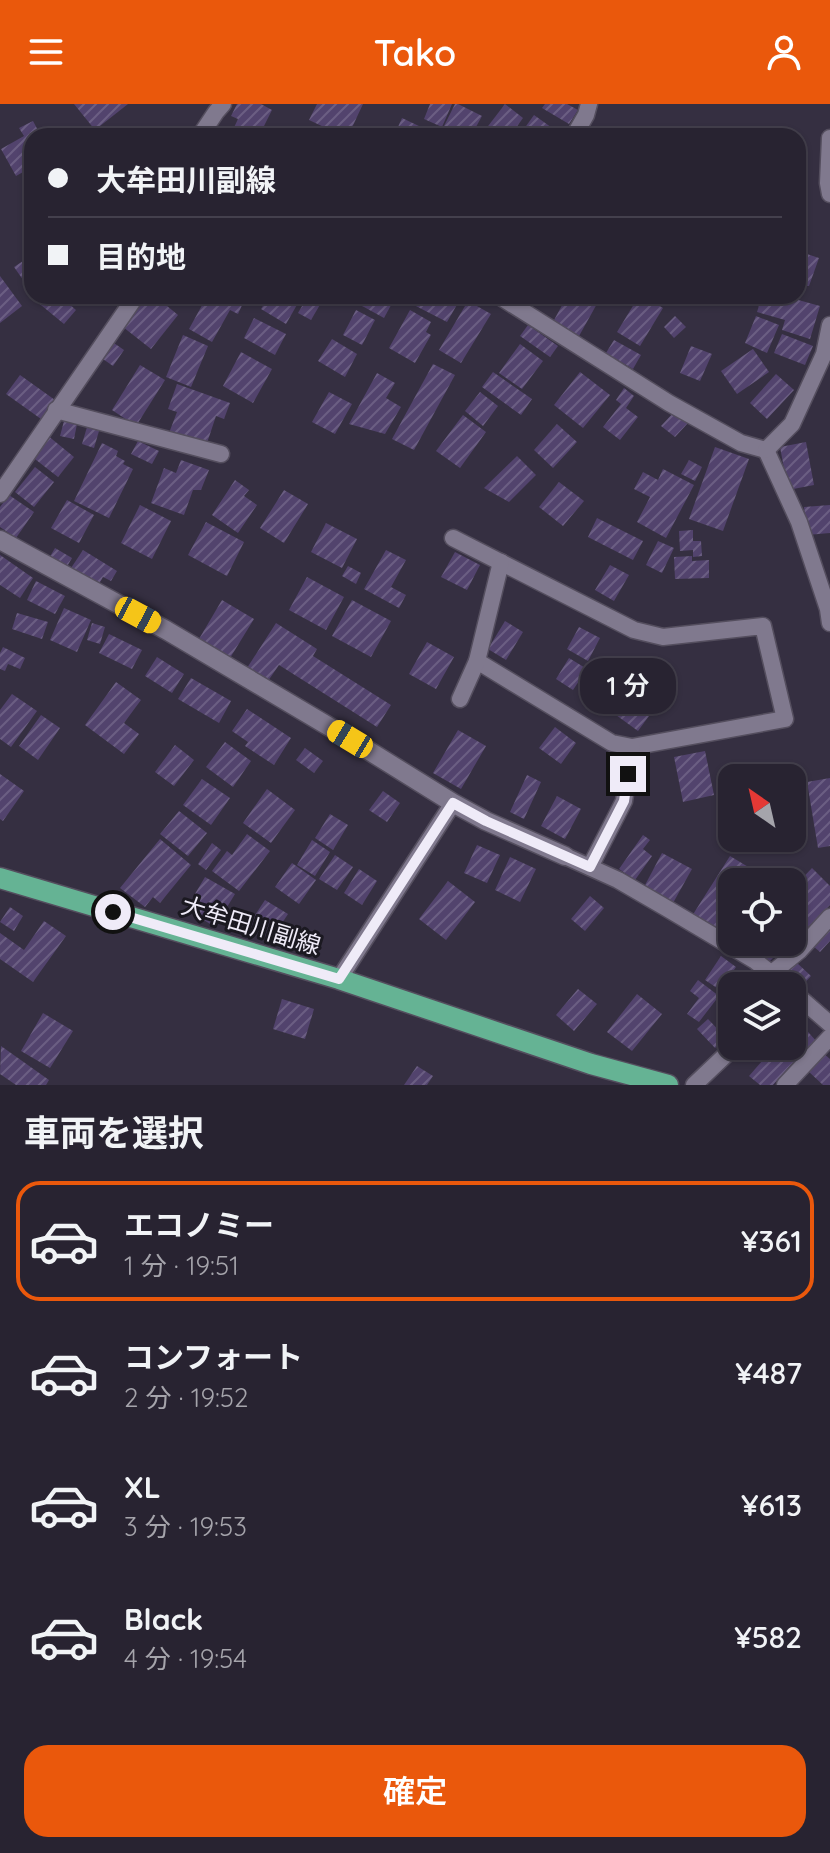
<!DOCTYPE html>
<html lang="ja">
<meta charset="utf-8">
<style>
body{margin:0;font-family:Quicksand,"Noto Sans JP",sans-serif;background:#302b39;color:#f1f3f6;height:100vh;display:flex;flex-direction:column;font-size:30px;white-space:nowrap}
*{box-sizing:border-box;margin:0}
p{font-size:26px;color:#a5a4ab}
.icon{flex:none;width:44px;height:44px;fill:none;stroke:currentColor;stroke-width:2;stroke-linecap:round;stroke-linejoin:round}
.map{position:relative;height:981px;overflow:hidden}
.drawer{display:flex;flex-direction:column;background:#282331;flex:1}
.drawer>*{flex:none}
.top-card{position:absolute;left:24px;top:24px;width:782px;height:176px;border-radius:24px;box-shadow:0 2px 6px #0004,0 0 0 2px #44404d;display:grid;align-content:center;height:176px;padding:0 24px;background:#282331}
.needle{width:52px;rotate:326deg}
.controls{position:absolute;left:718px;top:660px;display:grid;gap:16px}
.controls a{display:grid;place-items:center;width:88px;height:88px;border-radius:16px;background:#282331;box-shadow:0 2px 6px #0004,0 0 0 2px #44404d;font-size:40px}
.end{position:absolute;width:36px;height:36px;margin:-18px;border:10px solid #efebf8;background:#111;box-shadow:0 0 0 4px #111}
.from{border-radius:50%}
.bubble{position:absolute;height:56px;border-radius:24px;background:#282331;box-shadow:0 2px 6px #0004,0 0 0 2px #44404d;font-size:26px;font-weight:600;line-height:56px;text-align:center}
.car{position:absolute;width:24px;height:48px;margin:-24px -12px;border-radius:10px;box-shadow:0 0 6px 2px #0007;background:linear-gradient(#f5c518 24%,#345 0 40%,#f5c518 0 76%,#345 0 86%,#f5c518 0)}
.top-card b{display:flex;align-items:center;gap:28px;height:76px;font-size:30px}
.top-card b+b{border-top:2px solid #44404d}
.top-card i{width:20px;height:20px;background:#f1f3f6}
ul{padding:0;list-style:none}
li{display:flex;align-items:center;gap:24px;height:120px;margin:0 16px 12px;padding:0 8px;border:4px solid transparent;border-radius:24px}
li div{flex:1}
li b{display:block;font-size:30px}
li em{font-style:normal;font-weight:600}
li.active{border-color:#ea580c}
li>.icon{width:72px;height:72px;stroke-width:1.5}
h2{padding:0 24px;font-size:36px;line-height:96px}
.button{display:flex;gap:16px;margin-top:auto;padding:16px 24px}
.button a{flex:1;height:92px;border-radius:24px;background:#ea580c;color:#fff;font-size:32px;font-weight:600;line-height:92px;text-align:center}
header{display:flex;justify-content:space-between;align-items:center;height:104px;padding:0 24px;background:#ea580c;color:#fff;font-size:36px;font-weight:600}
.map>svg:first-child{display:block}
.building{fill:url(#building-hatch)}
.lines{fill:none;stroke-linecap:round;stroke-linejoin:round}
.minor-casing{stroke:#544e5e;stroke-width:19}
.tertiary-casing{stroke:#544e5e;stroke-width:21}
.primary-casing{stroke:#544e5e;stroke-width:23}
.minor{stroke:#80798e;stroke-width:16}
.tertiary{stroke:#80798e;stroke-width:18}
.primary{stroke:#65b394;stroke-width:20}
.route{stroke:#efebf8;stroke-width:10}
.labels{text-anchor:middle;stroke-width:6;stroke-linejoin:round;paint-order:stroke}
.street-label{font-size:24px;fill:#efebf8;stroke:#1b1921}
</style>
<header><svg class="icon" aria-label="menu" viewBox="0 0 24 24"><path d="M4 6h16M4 12h16M4 18h16"/></svg>Tako<svg class="icon" aria-label="person" viewBox="0 0 24 24"><circle cx="12" cy="8" r="4"/><path d="M4 21q1-7 8-7t8 7"/></svg></header>
<div class="map">
<svg width="830" height="981" viewBox="0 0 830 981">
<defs>
<pattern id="building-hatch" width="6" height="6" patternUnits="userSpaceOnUse" patternTransform="scale(2)"><rect width="6" height="6" fill="#52436d"/><path d="M-1 1l2-2M0 6l6-6M5 7l2-2" fill="none" stroke="#6b5e83"/></pattern>
</defs>
<rect width="100%" height="100%" fill="#352f41"/>
<!-- building -->
<g class="building">
<polygon points="74,0 128,0 95,26"/>
<polygon points="237,0 261,0 272,6 262,26 253,32 230,32 238,15 231,12"/>
<polygon points="317,0 363,0 348,32 343,32 309,16"/>
<polygon points="430,0 452,0 442,23 424,15"/>
<polygon points="455,0 458,0 482,12 471,32 459,32 443,24"/>
<polygon points="505,0 523,14 510,32 485,32 482,30"/>
<polygon points="545,0 567,0 578,6 569,20 542,4"/>
<polygon points="534,11 555,26 551,32 519,32"/>
<polygon points="402,14 440,32 394,32"/>
<polygon points="33,17 41,32 32,32 32,63 16,72 1,45 24,32 19,24"/>
<polygon points="798,147 819,154 809,182 798,182"/>
<polygon points="32,151 32,176 26,180 14,163"/>
<polygon points="0,172 22,202 0,219"/>
<polygon points="30,192 74,192 68,199 76,206 64,220"/>
<polygon points="147,192 155,192 178,211 151,245 123,223"/>
<polygon points="201,192 243,192 242,196 244,197 238,210 230,206 212,238 189,225 206,194"/>
<polygon points="269,192 286,192 298,199 286,220 261,205"/>
<polygon points="308,192 321,199 311,216 298,209"/>
<polygon points="344,192 396,192 384,214"/>
<polygon points="414,192 462,192 447,218 410,199"/>
<polygon points="567,192 587,192 598,198 579,232 553,218"/>
<polygon points="639,192 643,192 663,204 640,242 617,228"/>
<polygon points="762,192 784,192 820,202 810,235 782,226 785,216 757,208"/>
<polygon points="468,197 491,210 461,259 439,246"/>
<polygon points="356,206 375,216 362,241 343,231"/>
<polygon points="410,206 431,218 426,228 431,231 415,259 389,244"/>
<polygon points="675,212 686,223 674,234 664,223"/>
<polygon points="756,212 779,221 767,249 745,239"/>
<polygon points="254,214 286,230 275,251 244,234"/>
<polygon points="528,221 558,242 550,253 520,232"/>
<polygon points="782,230 813,242 805,261 774,249"/>
<polygon points="183,231 208,242 191,283 166,273"/>
<polygon points="332,235 357,250 345,273 318,257"/>
<polygon points="614,236 641,251 633,265 606,249"/>
<polygon points="111,237 124,246 113,262 100,253"/>
<polygon points="520,240 543,257 522,285 499,269"/>
<polygon points="691,242 712,250 700,277 680,269"/>
<polygon points="753,245 769,268 737,290 721,267"/>
<polygon points="241,248 272,265 253,299 223,282"/>
<polygon points="433,260 455,271 414,346 392,335"/>
<polygon points="140,261 165,276 136,322 112,306"/>
<polygon points="493,268 532,295 521,311 482,283"/>
<polygon points="580,268 610,291 583,324 554,301"/>
<polygon points="377,269 395,279 386,294 401,303 385,330 349,320"/>
<polygon points="776,270 794,286 767,315 750,299"/>
<polygon points="20,271 55,296 41,315 6,290"/>
<polygon points="177,280 230,299 224,315 216,312 206,342 169,329 177,308 168,305"/>
<polygon points="624,284 634,292 626,304 638,313 620,336 603,323 621,300 616,296"/>
<polygon points="329,288 352,300 335,330 312,318"/>
<polygon points="480,288 498,302 483,322 465,307"/>
<polygon points="675,307 688,319 675,333 661,322"/>
<polygon points="463,311 486,328 460,364 436,347"/>
<polygon points="64,317 77,320 74,335 60,332"/>
<polygon points="557,320 577,338 553,364 534,346"/>
<polygon points="87,323 99,327 94,344 82,340"/>
<polygon points="47,331 74,353 58,373 31,352"/>
<polygon points="138,337 159,347 152,360 131,350"/>
<polygon points="806,338 814,381 788,386 780,343"/>
<polygon points="102,339 118,347 116,352 125,357 123,360 133,365 109,414 74,397"/>
<polygon points="715,343 749,355 723,427 689,415"/>
<polygon points="517,352 536,371 509,398 484,384"/>
<polygon points="181,356 209,366 201,386 193,386 184,411 151,399 164,364 176,369"/>
<polygon points="689,356 702,363 695,377 681,370"/>
<polygon points="35,363 54,378 34,403 15,388"/>
<polygon points="663,365 694,381 666,434 637,418 650,393 634,385 643,368 658,376"/>
<polygon points="235,376 249,386 244,392 257,401 238,429 212,411"/>
<polygon points="559,378 584,397 563,422 539,403"/>
<polygon points="284,386 308,400 284,439 260,424"/>
<polygon points="9,391 34,408 16,434 0,423 0,403"/>
<polygon points="67,396 94,411 79,439 51,424"/>
<polygon points="140,401 171,417 152,455 121,439"/>
<polygon points="830,401 830,429 807,431 804,403"/>
<polygon points="597,414 643,437 633,456 588,433"/>
<polygon points="206,418 244,438 227,472 188,451"/>
<polygon points="326,419 357,435 342,464 311,448"/>
<polygon points="693,426 693,437 701,437 702,452 693,453 693,446 680,447 679,427"/>
<polygon points="658,437 674,444 662,469 646,461"/>
<polygon points="55,444 72,454 65,466 48,456"/>
<polygon points="83,446 117,467 111,477 103,473 96,485 69,467"/>
<polygon points="386,446 406,456 391,483 406,491 399,504 364,485"/>
<polygon points="455,448 480,461 467,486 441,473"/>
<polygon points="0,451 33,474 20,494 0,481"/>
<polygon points="692,452 692,457 709,456 709,474 675,475 674,453"/>
<polygon points="610,461 629,471 614,497 595,486"/>
<polygon points="348,462 361,469 356,480 342,472"/>
<polygon points="307,473 344,493 326,526 289,506"/>
<polygon points="36,477 65,492 55,510 27,496"/>
<polygon points="222,496 254,515 230,554 199,535"/>
<polygon points="352,496 391,517 371,553 332,532"/>
<polygon points="64,504 91,516 77,548 50,536"/>
<polygon points="17,509 48,518 42,535 12,525"/>
<polygon points="505,517 523,528 506,556 488,545"/>
<polygon points="92,519 105,523 100,540 87,536"/>
<polygon points="276,519 317,545 313,552 391,601 377,623 279,561 268,577 247,564"/>
<polygon points="579,523 600,534 588,557 567,545"/>
<polygon points="109,530 142,546 132,565 99,549"/>
<polygon points="427,538 454,553 436,585 409,570"/>
<polygon points="3,543 25,554 20,565 8,560 5,567 0,565 0,549"/>
<polygon points="157,553 184,570 172,589 145,572"/>
<polygon points="569,554 587,565 573,586 556,575"/>
<polygon points="605,573 621,582 608,606 592,597"/>
<polygon points="191,574 231,597 219,619 178,595"/>
<polygon points="116,578 141,596 124,619 139,630 124,650 85,621"/>
<polygon points="635,585 657,601 638,627 616,611"/>
<polygon points="12,590 37,607 11,643 0,635 0,606"/>
<polygon points="247,605 291,634 274,661 245,642 248,638 232,627"/>
<polygon points="41,611 60,624 38,656 19,642"/>
<polygon points="555,623 576,639 561,660 539,644"/>
<polygon points="458,626 486,642 461,685 433,669"/>
<polygon points="225,638 251,657 233,683 206,663"/>
<polygon points="175,641 194,656 174,682 155,668"/>
<polygon points="305,644 323,657 314,669 296,656"/>
<polygon points="705,647 714,691 683,698 674,653"/>
<polygon points="0,670 24,687 3,717 0,715"/>
<polygon points="527,671 541,678 524,715 510,708"/>
<polygon points="830,674 830,742 818,744 807,678"/>
<polygon points="202,675 230,694 211,721 183,701"/>
<polygon points="267,685 295,706 271,739 243,719"/>
<polygon points="383,687 400,699 387,718 369,706"/>
<polygon points="557,692 581,705 565,735 541,722"/>
<polygon points="732,701 732,734 745,735 731,739 722,703"/>
<polygon points="179,707 207,729 188,752 160,730"/>
<polygon points="330,710 348,721 333,746 315,734"/>
<polygon points="247,730 270,747 239,787 212,767 227,747 232,751"/>
<polygon points="643,731 650,736 643,745 652,752 635,776 619,765"/>
<polygon points="160,735 191,761 160,799 153,793 145,803 120,784"/>
<polygon points="312,736 330,748 315,772 297,761"/>
<polygon points="212,739 221,746 206,766 198,760"/>
<polygon points="477,741 500,751 487,779 464,769"/>
<polygon points="662,749 692,765 673,799 644,783"/>
<polygon points="335,751 353,763 337,786 319,775"/>
<polygon points="730,752 755,767 748,778 732,778 732,803 716,828 692,812"/>
<polygon points="510,753 536,765 520,798 495,786"/>
<polygon points="292,759 316,776 299,800 275,783"/>
<polygon points="812,764 830,782 830,801 803,828 792,817 792,785"/>
<polygon points="359,765 377,777 362,801 344,789"/>
<polygon points="205,773 235,790 215,823 186,805"/>
<polygon points="448,777 475,798 446,836 419,815"/>
<polygon points="590,792 604,804 585,827 571,815"/>
<polygon points="265,796 288,810 271,836 248,822"/>
<polygon points="10,803 23,812 14,827 0,818"/>
<polygon points="44,817 66,832 33,878 0,855 0,829 24,846"/>
<polygon points="830,821 830,837 820,848 813,842"/>
<polygon points="747,838 764,838 776,851 765,862 745,841"/>
<polygon points="721,852 736,863 720,886 705,876"/>
<polygon points="796,858 811,872 800,884 785,870"/>
<polygon points="742,868 761,882 732,882 732,891 728,888"/>
<polygon points="698,876 719,892 699,918 687,910 699,894 690,887"/>
<polygon points="578,885 597,900 574,927 556,911"/>
<polygon points="637,890 662,910 632,947 607,928"/>
<polygon points="282,895 314,905 305,935 273,925"/>
<polygon points="43,909 73,927 50,964 21,947"/>
<polygon points="708,915 726,934 715,944 697,925"/>
<polygon points="801,920 817,938 801,953 790,942 792,942 792,928"/>
<polygon points="1,942 49,976 46,981 16,981 0,970"/>
<polygon points="775,942 794,957 773,981 760,981 749,972"/>
<polygon points="823,949 830,955 830,981 823,981 807,966"/>
<polygon points="417,962 433,972 427,981 404,981"/>
</g>
<g class="lines">
<defs>
<g id="minor">
<polyline points="200,32 216,8 223,0"/>
<polyline points="574,32 586,11 589,0"/>
<polyline points="830,34 828,79 830,90"/>
<polyline points="499,192 669,299 741,339 766,346"/>
<polyline points="56,306 221,350"/>
<polyline points="766,346 799,418 828,505 830,519"/>
<polyline points="766,346 792,320 824,250 830,221"/>
<polyline points="0,390 136,192"/>
<polyline points="453,434 634,526 663,533 763,522 785,615 632,643 624,697 590,763"/>
<polyline points="477,557 612,639 632,643"/>
<polyline points="460,595 477,557 501,458"/>
<polyline points="565,752 618,776 668,805 754,856 787,882"/>
<polyline points="772,869 799,847 830,813"/>
<polyline points="339,875 453,699"/>
<polyline points="792,887 830,920"/>
<polyline points="694,981 735,942"/>
<polyline points="785,981 830,933"/>
</g>
<polyline id="tertiary" points="0,436 166,526 350,635 453,699 486,717 565,752"/>
<polyline id="primary" points="0,774 339,875 591,960 668,981"/>
</defs>
<!-- minor casing -->
<use href="#minor" class="minor-casing"/>
<!-- tertiary casing -->
<use href="#tertiary" class="tertiary-casing"/>
<!-- primary casing -->
<use href="#primary" class="primary-casing"/>
<!-- minor -->
<use href="#minor" class="minor"/>
<!-- tertiary -->
<use href="#tertiary" class="tertiary"/>
<!-- primary -->
<use href="#primary" class="primary"/>
</g>
<g class="lines">
<!-- route -->
<polyline class="route" points="113,808 339,875 453,699 486,717 590,763 624,697 628,670"/>
</g>
<g class="labels">
<!-- street labels -->
<g class="street-label">
<text transform="translate(251 822) rotate(17)" y="8">大牟田川副線</text>
</g>
</g>
</svg>
<div class="controls">
<a><svg class="needle" viewBox="-14 -14 28 28"><path d="M0-13l5 13h-10z" fill="#e53935"/><path d="M0 13l5-13h-10z" fill="#a5a4ab"/></svg></a>
<a><svg class="icon" aria-label="locate" viewBox="0 0 24 24"><circle cx="12" cy="12" r="6"/><path d="M12 2v4M12 18v4M2 12h4M18 12h4"/></svg></a>
<a><svg class="icon" aria-label="layers" viewBox="0 0 24 24"><path d="M12 4l9 5-9 5-9-5zM3 14l9 5 9-5"/></svg></a>
</div>
<i class="end from" style="left:113px;top:808px"></i>
<i class="end" style="left:628px;top:670px"></i>
<div class="bubble" style="left:580px;top:554px;width:96px">1 分</div>
<i class="car" style="left:138px;top:511px;rotate:118deg"></i>
<i class="car" style="left:350px;top:635px;rotate:301deg"></i>
<div class="top-card">
<b><i class="from"></i>大牟田川副線</b>
<b><i></i>目的地</b>
</div>
</div>
<section class="drawer">
<h2>車両を選択</h2>
<ul>
<li class="active"><svg class="icon" aria-label="car" viewBox="0 0 24 24"><path d="M5 17H2v-5l4-1 3-4h7l3 4 3 1v5h-3M9 17h6M6 11h13"/><circle cx="7" cy="17" r="2"/><circle cx="17" cy="17" r="2"/></svg><div><b>エコノミー</b><p>1 分 · 19:51</p></div><em>¥361</em></li>
<li><svg class="icon" aria-label="car" viewBox="0 0 24 24"><path d="M5 17H2v-5l4-1 3-4h7l3 4 3 1v5h-3M9 17h6M6 11h13"/><circle cx="7" cy="17" r="2"/><circle cx="17" cy="17" r="2"/></svg><div><b>コンフォート</b><p>2 分 · 19:52</p></div><em>¥487</em></li>
<li><svg class="icon" aria-label="car" viewBox="0 0 24 24"><path d="M5 17H2v-5l4-1 3-4h7l3 4 3 1v5h-3M9 17h6M6 11h13"/><circle cx="7" cy="17" r="2"/><circle cx="17" cy="17" r="2"/></svg><div><b>XL</b><p>3 分 · 19:53</p></div><em>¥613</em></li>
<li><svg class="icon" aria-label="car" viewBox="0 0 24 24"><path d="M5 17H2v-5l4-1 3-4h7l3 4 3 1v5h-3M9 17h6M6 11h13"/><circle cx="7" cy="17" r="2"/><circle cx="17" cy="17" r="2"/></svg><div><b>Black</b><p>4 分 · 19:54</p></div><em>¥582</em></li>
</ul>
<div class="button"><a>確定</a></div>
</section>
